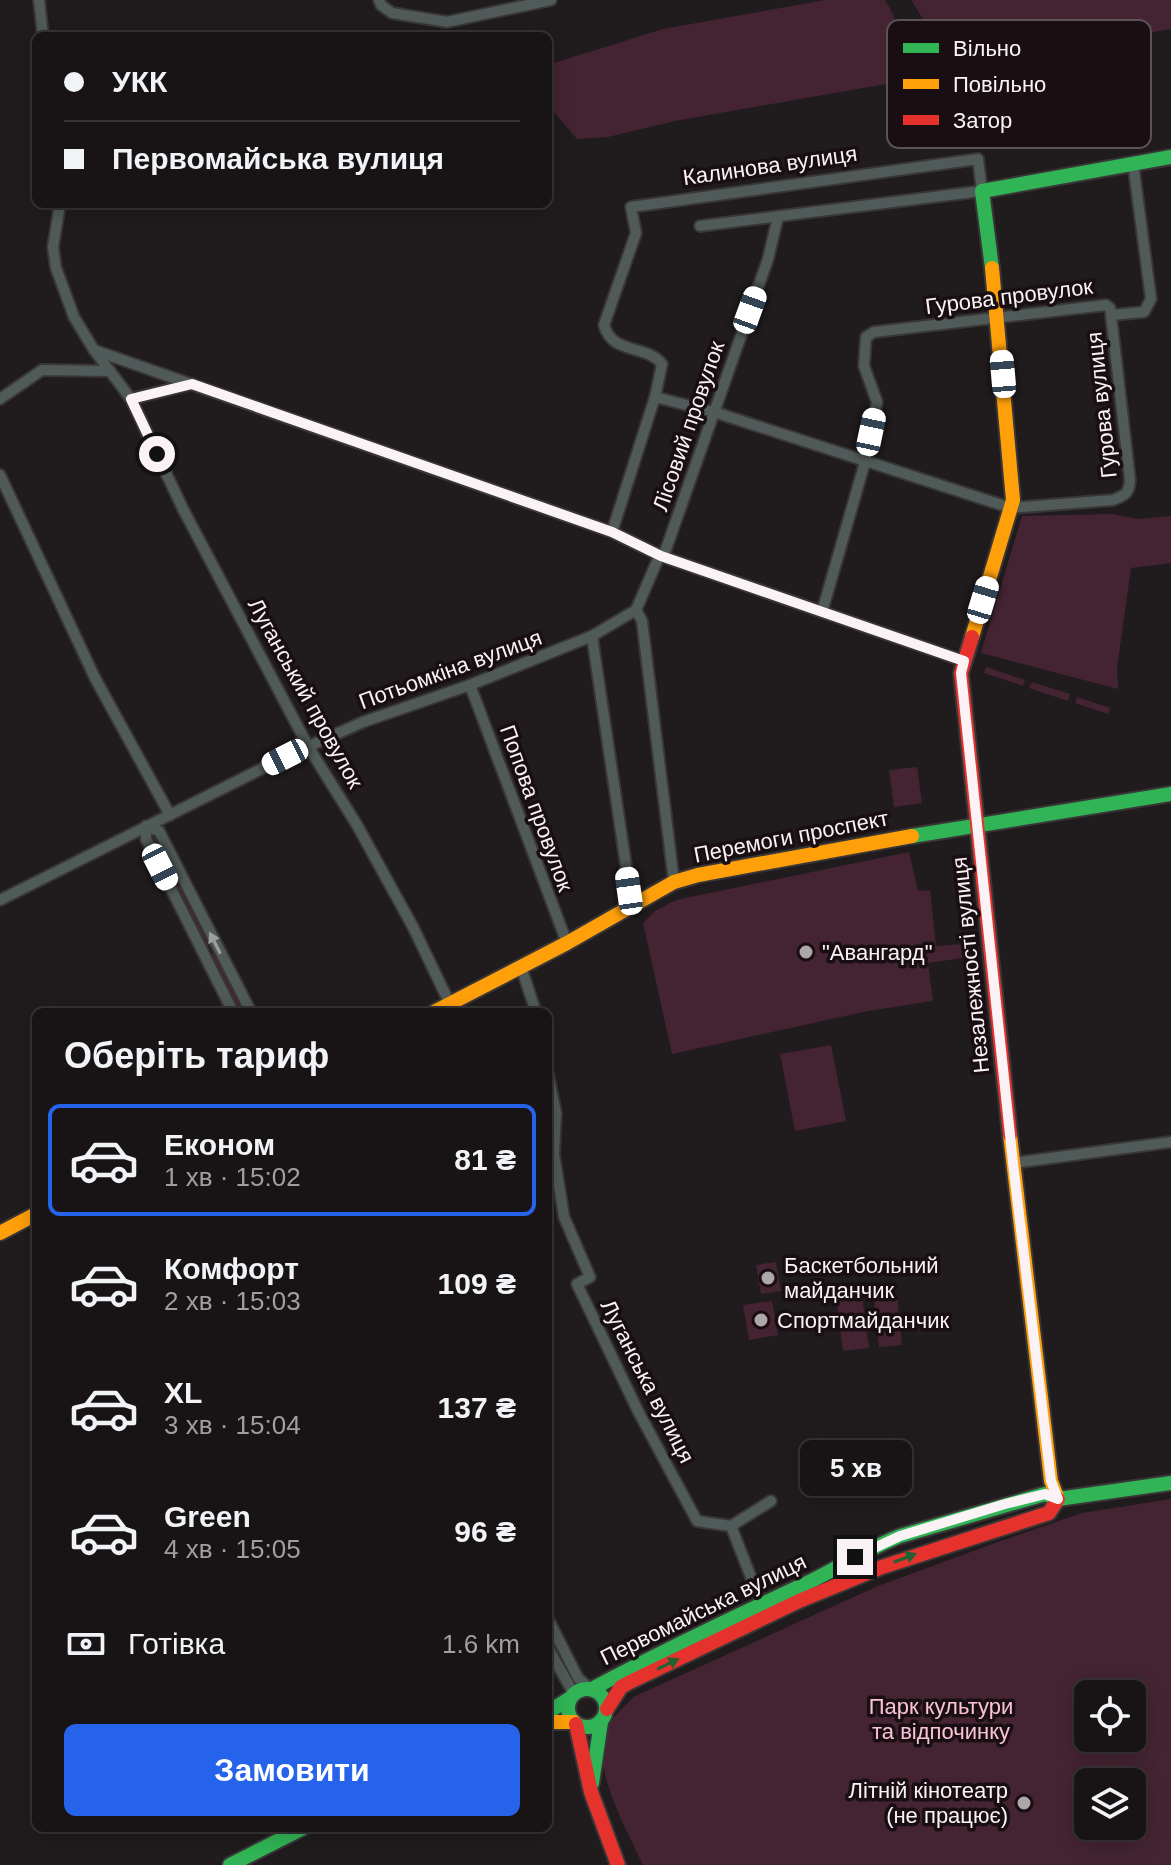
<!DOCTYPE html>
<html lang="uk">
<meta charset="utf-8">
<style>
body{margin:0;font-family:Helvetica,sans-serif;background:#252123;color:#f1f3f6;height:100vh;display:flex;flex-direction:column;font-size:30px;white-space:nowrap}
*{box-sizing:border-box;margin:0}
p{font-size:26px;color:#9f9ea1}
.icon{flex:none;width:44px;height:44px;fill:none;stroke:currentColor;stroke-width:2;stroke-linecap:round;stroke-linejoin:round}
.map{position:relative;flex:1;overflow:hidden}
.panel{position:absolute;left:32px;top:1008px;width:520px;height:824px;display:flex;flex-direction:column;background:#181416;border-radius:12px;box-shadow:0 4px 20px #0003,0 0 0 2px #363335}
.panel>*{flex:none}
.top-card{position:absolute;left:32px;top:32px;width:520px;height:176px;border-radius:12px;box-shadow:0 4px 20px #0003,0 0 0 2px #363335;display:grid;align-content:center;height:176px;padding:0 32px;background:#181416}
.controls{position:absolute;left:1074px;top:1680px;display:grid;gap:16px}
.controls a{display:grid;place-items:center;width:72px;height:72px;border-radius:12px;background:#181416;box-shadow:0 4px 20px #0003,0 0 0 2px #363335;font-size:40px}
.end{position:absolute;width:36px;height:36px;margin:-18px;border:10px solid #faf2f5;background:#111;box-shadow:0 0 0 4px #111}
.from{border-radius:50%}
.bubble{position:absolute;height:56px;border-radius:12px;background:#181416;box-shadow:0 4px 20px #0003,0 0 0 2px #363335;font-size:26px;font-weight:700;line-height:56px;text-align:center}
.car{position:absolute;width:24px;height:48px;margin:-24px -12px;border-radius:10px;box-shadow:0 0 6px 2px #0007;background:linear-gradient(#fff 24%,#345 0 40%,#fff 0 76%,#345 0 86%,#fff 0)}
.top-card b{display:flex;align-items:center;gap:28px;height:76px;font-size:30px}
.top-card b+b{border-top:2px solid #363335}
.top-card i{width:20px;height:20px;background:#f1f3f6}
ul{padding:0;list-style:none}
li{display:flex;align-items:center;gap:24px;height:112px;margin:0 16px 12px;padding:0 16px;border:4px solid transparent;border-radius:12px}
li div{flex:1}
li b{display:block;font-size:30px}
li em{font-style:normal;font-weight:700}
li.active{border-color:#2563eb}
li>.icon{width:72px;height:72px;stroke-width:1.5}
h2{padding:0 32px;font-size:36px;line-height:96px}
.pay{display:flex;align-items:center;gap:20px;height:88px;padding:0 32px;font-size:30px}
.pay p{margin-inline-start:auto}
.primary-button{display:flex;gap:16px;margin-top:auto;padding:16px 32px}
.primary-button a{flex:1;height:92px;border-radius:12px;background:#2563eb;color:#fff;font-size:32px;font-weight:700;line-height:92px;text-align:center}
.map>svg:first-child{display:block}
.green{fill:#442432;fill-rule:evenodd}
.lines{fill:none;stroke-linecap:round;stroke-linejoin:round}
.street-casing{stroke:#393637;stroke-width:14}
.fast-casing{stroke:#393637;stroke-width:18}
.slow-casing{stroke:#393637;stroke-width:18}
.jam-casing{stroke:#393637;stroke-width:18}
.street{stroke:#505a58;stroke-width:10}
.fast{stroke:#30b455;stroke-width:14}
.slow{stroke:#ff9f0a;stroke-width:14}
.jam{stroke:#e5322d;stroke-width:14}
.oneway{fill:#9c9e9f}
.oneway2{fill:#246234}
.route{stroke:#faf2f5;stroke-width:10}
.poi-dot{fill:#aea7a9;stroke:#190f13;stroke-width:3}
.labels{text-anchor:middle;stroke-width:7;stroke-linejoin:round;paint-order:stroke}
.street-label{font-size:22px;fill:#faf2f5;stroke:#190f13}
.poi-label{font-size:22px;fill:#faf2f5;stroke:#190f13;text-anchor:start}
.park-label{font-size:22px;fill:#f9c2d8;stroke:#190f13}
.key{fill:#190f13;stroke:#5c5357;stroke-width:2}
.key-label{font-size:22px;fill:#faf2f5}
</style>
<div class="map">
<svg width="1171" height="1865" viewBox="0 0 1171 1865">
<rect width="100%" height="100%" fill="#201b1d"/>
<!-- green -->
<g class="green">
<path d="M825,0H885C903,28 902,50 897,82L675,121L608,137L577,139L548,105V66L557,62L663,29Z"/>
<polygon points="911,0 1171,0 1171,29 1099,41 1045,45 1015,53 948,59"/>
<polygon points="1112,514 1139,519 1171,516 1171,563 1131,568 1117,668 1118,689 981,653 1022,516"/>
<polygon points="986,667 1025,680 1023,686 984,673"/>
<polygon points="1032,682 1070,694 1068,701 1029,688"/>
<polygon points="1077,697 1110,708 1108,714 1075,703"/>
<polygon points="917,767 922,803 894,807 889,770"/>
<polygon points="157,836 212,944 205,947 150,839"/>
<polygon points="909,852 918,891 930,890 936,946 962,944 963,958 928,963 933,1001 868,1011 672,1054 643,923 655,911 676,900"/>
<polygon points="215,952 245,1012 238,1012 209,955"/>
<polygon points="831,1045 846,1121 795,1131 780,1054"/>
<polygon points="776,1262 781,1291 761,1294 756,1265"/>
<polygon points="897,1294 902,1345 879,1347 874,1297"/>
<polygon points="862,1295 869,1348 843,1351 836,1298"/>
<polygon points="772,1301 778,1335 749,1340 743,1305"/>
<path d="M1171,1499V1865H643C628,1832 586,1760 608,1725C615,1715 625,1706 633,1697L878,1586L995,1543L1082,1513ZM1088,1694H1132V1738H1088ZM1088,1782H1132V1826H1088Z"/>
</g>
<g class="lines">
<defs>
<g id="street">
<polyline points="39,0 43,36"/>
<polyline points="379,0 381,5 392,13 447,22 551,0"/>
<polyline points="60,204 53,247 56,268 74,317 94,350 131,399 183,509 309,748 357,825 413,927 450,1004"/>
<polyline points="94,350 612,532 661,556 964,661"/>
<path d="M655,397L714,412L1011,508L1113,500C1125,495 1129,494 1130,480L1111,315"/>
<polyline points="0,399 42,370 110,371"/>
<polyline points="131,399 191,384"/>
<polyline points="0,475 95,678 170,815"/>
<path d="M612,532L655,397L662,364C646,344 612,355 604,325L636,233L631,207L978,159L982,191L700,226"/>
<polyline points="822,612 865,462 877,402 864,366 866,337 874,332 1106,305 1110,308 1111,315 1144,312 1151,299 1133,163"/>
<polyline points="592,636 632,906"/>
<polyline points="470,685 567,943"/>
<polyline points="146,826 159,831 251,1012"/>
<polyline points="146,826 146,839 233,1012"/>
<polyline points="674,882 642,621 636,610 658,559 665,552 768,259 778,217"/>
<polyline points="0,900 285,757 363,722 470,685 592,636 636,610"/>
<polyline points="521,967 536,1012"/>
<polyline points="548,1074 556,1113 554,1154 564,1217 590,1277 577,1284 638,1411 697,1521 731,1526 761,1603"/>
<polyline points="1013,1163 1171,1142"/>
<polyline points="731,1526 771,1501"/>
<polyline points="548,1619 578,1678 590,1689"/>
<polyline points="548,1648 574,1694"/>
</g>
<g id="fast">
<polyline points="992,268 982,191 1171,157"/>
<polyline points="912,836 1171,794"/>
<circle cx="587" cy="1708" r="19"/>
<path d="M592,1689C662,1651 734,1617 807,1583C838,1568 867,1549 900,1536L1045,1494L1058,1499L1171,1483"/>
<polyline points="548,1712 569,1699"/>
<polyline points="592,1783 601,1722"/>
<polyline points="230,1865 303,1828"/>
</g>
<g id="slow">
<polyline points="972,637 1013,500 992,268"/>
<polyline points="434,1012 567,943 674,882 698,875 912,836"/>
<polyline points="1010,1135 1051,1481 1058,1499"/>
<polyline points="0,1233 36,1214"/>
<polyline points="548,1722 574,1722"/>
</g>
<g id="jam">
<polyline points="972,637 961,673 1010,1135"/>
<polyline points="607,1709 621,1687 628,1683 799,1601 882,1567 1049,1513 1058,1499"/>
<polyline points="576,1724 591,1792 618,1865"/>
</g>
</defs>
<!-- street casing -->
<use href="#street" class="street-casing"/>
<!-- fast casing -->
<use href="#fast" class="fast-casing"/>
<!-- slow casing -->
<use href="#slow" class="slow-casing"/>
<!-- jam casing -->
<use href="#jam" class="jam-casing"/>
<!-- street -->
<use href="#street" class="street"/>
<!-- fast -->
<use href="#fast" class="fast"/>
<!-- slow -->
<use href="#slow" class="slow"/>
<!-- jam -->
<use href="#jam" class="jam"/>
</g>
<!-- one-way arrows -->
<defs><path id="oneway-solid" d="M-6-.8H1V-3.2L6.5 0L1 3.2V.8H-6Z" transform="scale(2)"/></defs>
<use class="oneway" href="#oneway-solid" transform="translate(215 943) rotate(-117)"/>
<g class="oneway2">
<use href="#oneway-solid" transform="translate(905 1558) rotate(-21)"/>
<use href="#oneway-solid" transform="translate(668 1664) rotate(-26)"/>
</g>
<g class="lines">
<!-- route -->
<polyline class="route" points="157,454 131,399 192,384 612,532 661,556 964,661 961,673 1013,1163 1051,1481 1058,1499 1045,1494 1005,1504 900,1536 855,1557"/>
</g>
<!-- markers -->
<g class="poi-dot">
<circle cx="806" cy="952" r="8"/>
<circle cx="768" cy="1278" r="8"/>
<circle cx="761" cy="1320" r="8"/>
<circle cx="1024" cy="1803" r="8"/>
</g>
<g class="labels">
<!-- street labels -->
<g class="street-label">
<text transform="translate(770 165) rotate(-8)" y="8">Калинова вулиця</text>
<text transform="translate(1009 296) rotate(-7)" y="8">Гурова провулок</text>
<text transform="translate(1101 405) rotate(-96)" y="8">Гурова вулиця</text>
<text transform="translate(688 426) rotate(-71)" y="8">Лісовий провулок</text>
<text transform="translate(450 669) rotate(-20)" y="8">Потьомкіна вулиця</text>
<text transform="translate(306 693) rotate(61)" y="8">Луганський провулок</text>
<text transform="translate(537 808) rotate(70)" y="8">Попова провулок</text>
<text transform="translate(791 836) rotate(-11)" y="8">Перемоги проспект</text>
<text transform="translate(970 965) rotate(-96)" y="8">Незалежності вулиця</text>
<text transform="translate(648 1381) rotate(63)" y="8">Луганська вулиця</text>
<text transform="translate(703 1609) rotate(-26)" y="8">Первомайська вулиця</text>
</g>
<!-- poi labels -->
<g class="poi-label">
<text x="822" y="960">"Авангард"</text>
<text x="784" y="1273">Баскетбольний<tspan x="784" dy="25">майданчик</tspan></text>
<text x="777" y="1328">Спортмайданчик</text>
<text x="1008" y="1798" text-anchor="end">Літній кінотеатр<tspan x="1008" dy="25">(не працює)</tspan></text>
</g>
<!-- park labels -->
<g class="park-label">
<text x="941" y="1714">Парк культури<tspan x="941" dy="25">та відпочинку</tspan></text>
</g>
</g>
<!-- legend -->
<rect x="887" y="20" width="264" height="128" rx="12" class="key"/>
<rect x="903" y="43" width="36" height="10" fill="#30b455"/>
<rect x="903" y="79" width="36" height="10" fill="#ff9f0a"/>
<rect x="903" y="115" width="36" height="10" fill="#e5322d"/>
<g class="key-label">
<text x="953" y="56">Вільно</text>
<text x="953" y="92">Повільно</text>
<text x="953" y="128">Затор</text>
</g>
</svg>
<div class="controls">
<a><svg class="icon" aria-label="locate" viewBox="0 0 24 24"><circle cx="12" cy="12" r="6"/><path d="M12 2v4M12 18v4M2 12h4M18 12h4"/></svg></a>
<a><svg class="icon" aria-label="layers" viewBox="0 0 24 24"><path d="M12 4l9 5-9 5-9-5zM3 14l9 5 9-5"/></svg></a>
</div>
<i class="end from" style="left:157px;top:454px"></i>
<i class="end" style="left:855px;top:1557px"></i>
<div class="bubble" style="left:800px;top:1440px;width:112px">5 хв</div>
<i class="car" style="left:750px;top:310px;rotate:20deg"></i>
<i class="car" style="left:1003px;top:374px;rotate:355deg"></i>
<i class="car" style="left:871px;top:432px;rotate:12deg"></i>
<i class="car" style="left:983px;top:600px;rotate:17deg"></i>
<i class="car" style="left:285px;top:757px;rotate:243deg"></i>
<i class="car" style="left:160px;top:867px;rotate:153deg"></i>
<i class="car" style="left:629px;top:891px;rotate:352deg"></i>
<div class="top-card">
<b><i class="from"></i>УКК</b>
<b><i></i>Первомайська вулиця</b>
</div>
<section class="panel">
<h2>Оберіть тариф</h2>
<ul>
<li class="active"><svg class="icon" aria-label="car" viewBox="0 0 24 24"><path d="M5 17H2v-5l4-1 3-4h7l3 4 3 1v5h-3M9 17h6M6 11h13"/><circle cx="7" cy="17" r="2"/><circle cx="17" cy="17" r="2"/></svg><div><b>Економ</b><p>1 хв · 15:02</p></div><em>81 ₴</em></li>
<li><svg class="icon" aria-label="car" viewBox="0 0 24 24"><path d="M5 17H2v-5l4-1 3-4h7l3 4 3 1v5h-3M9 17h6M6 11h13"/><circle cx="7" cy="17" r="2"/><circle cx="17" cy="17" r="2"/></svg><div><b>Комфорт</b><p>2 хв · 15:03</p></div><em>109 ₴</em></li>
<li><svg class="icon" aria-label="car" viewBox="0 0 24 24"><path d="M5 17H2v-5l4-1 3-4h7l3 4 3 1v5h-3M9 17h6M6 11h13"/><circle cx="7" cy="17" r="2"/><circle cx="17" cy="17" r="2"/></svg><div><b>XL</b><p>3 хв · 15:04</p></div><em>137 ₴</em></li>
<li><svg class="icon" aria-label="car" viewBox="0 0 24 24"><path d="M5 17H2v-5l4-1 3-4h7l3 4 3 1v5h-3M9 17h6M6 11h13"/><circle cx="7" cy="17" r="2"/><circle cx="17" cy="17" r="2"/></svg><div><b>Green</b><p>4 хв · 15:05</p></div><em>96 ₴</em></li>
</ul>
<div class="pay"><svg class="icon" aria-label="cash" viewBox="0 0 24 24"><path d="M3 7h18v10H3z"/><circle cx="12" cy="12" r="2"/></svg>Готівка<p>1.6 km</p></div>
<div class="primary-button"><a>Замовити</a></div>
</section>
</div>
